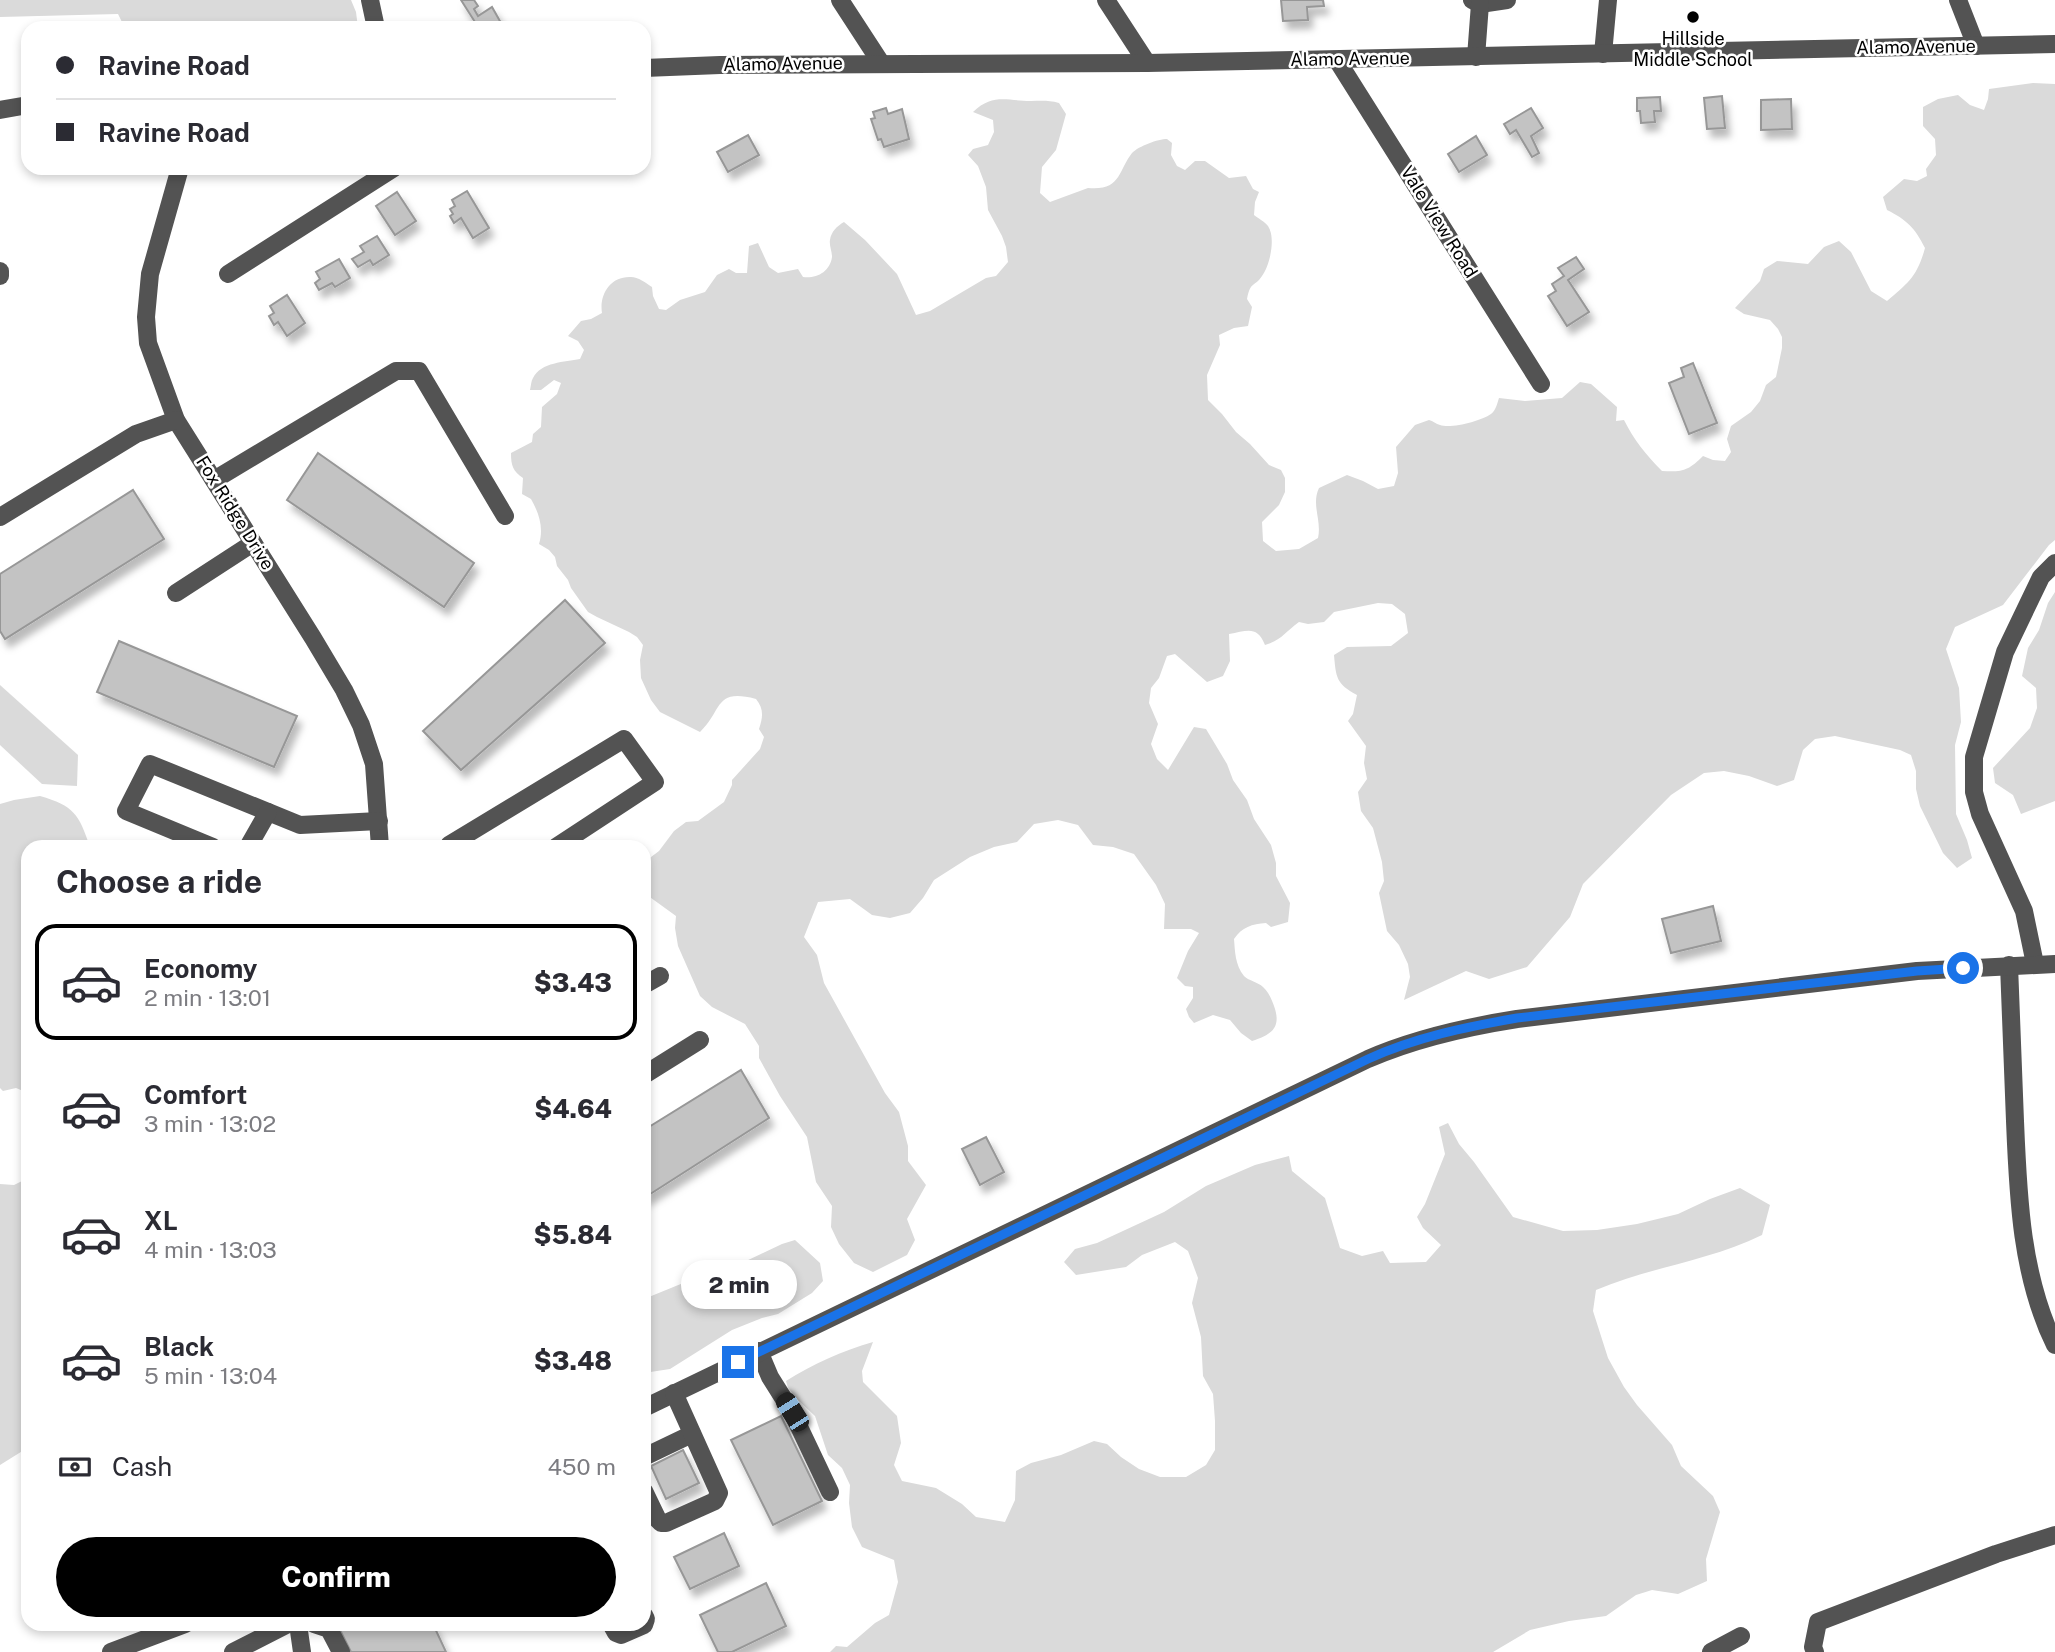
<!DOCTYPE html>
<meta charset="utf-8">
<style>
body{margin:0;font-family:"Public Sans",sans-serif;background:#f2f2f3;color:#2b2b33;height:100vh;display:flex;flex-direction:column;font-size:26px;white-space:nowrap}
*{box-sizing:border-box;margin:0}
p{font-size:23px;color:#7c7c81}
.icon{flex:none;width:38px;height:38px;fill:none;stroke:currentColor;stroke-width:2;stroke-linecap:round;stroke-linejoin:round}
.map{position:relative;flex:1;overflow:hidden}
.drawer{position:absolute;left:21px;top:840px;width:630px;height:791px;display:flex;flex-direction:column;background:#fff;border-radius:21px;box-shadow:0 4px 10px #0003}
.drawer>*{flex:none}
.banner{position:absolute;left:21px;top:21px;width:630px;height:154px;border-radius:21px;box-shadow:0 4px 10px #0003;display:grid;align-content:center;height:154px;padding:0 35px;background:#fff}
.end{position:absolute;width:32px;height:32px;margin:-16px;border:9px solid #1a73e8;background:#fff;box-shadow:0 0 0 4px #fff}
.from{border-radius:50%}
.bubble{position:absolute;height:49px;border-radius:24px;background:#fff;box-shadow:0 4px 10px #0003;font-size:23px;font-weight:800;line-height:49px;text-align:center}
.car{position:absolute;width:21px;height:42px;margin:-21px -10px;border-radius:9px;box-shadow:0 0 5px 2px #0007;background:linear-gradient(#222 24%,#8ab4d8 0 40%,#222 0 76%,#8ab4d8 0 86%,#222 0)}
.banner b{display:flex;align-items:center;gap:24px;height:66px;font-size:26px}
.banner b+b{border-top:2px solid #e1e1e2}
.banner i{width:18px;height:18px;background:#2b2b33}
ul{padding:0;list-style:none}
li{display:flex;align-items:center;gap:21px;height:116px;margin:0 14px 10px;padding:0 21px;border:4px solid transparent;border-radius:21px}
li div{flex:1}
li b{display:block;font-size:26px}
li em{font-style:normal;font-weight:800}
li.on{border-color:#000}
li>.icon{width:63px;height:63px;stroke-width:1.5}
h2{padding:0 35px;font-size:32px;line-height:84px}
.pay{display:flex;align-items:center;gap:18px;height:77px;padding:0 35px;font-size:26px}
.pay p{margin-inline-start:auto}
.primary-button{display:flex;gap:14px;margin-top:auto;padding:14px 35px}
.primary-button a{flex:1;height:80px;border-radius:42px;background:#000;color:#fff;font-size:28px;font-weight:800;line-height:80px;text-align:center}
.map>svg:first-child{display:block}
.green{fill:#dadada}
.building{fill:#c3c3c3;stroke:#979797;stroke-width:2;filter:url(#shadow)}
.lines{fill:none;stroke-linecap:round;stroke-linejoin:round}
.minor{stroke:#535353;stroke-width:18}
.route{stroke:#1a73e8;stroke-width:9}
.poi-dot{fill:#000;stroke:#fff;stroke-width:2.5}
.labels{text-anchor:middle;stroke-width:5;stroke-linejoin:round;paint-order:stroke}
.poi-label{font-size:18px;fill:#000;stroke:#fff}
.street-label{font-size:18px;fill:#000;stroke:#fff}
</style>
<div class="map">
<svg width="2055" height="1652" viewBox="0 0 2055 1652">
<defs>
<filter id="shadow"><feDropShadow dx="4.5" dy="8" stdDeviation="3.5" flood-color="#0004"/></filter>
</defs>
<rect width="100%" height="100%" fill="#fff"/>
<!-- green -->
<g class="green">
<polygon points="0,0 351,0 356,12 358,28 125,28 118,14 0,17"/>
<path d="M2033,83L2055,84V540L2049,545L2003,605L1955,627L1946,649L1959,688L1961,722L1955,745L1956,814L1967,840L1972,858L1957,868L1943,853L1920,806L1916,789V771L1911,755L1900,750L1835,736L1815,739L1803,750L1794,780L1777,786L1749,776L1724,771L1704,773L1671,795L1583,884L1570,917L1527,967L1489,979L1466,971L1404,1000L1410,977L1408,964L1399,945L1387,931L1379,893L1384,881L1382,862L1373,828L1361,811L1358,792L1367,779L1364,763L1366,746L1348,721L1353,714L1357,695C1336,684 1336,677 1334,655L1347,647L1391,646L1408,633L1405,614L1392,604L1378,603L1334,612L1324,622L1308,624L1299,622C1285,632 1282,640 1265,645C1257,625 1247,631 1229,634L1230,661L1223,676L1207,682L1175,654L1167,656L1159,678L1151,688L1149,703L1158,724L1151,744L1157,759L1168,770L1194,727L1206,729L1227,764L1233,780L1247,800L1254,819L1271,845L1276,863V876L1290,903L1288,922L1271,927L1266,923C1252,924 1242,927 1234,939C1235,951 1235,965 1244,976C1249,981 1258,982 1263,987C1268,991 1272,1000 1274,1006C1282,1028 1271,1035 1252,1041L1241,1033L1230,1020L1213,1015L1194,1023L1189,1017L1186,1009L1193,998V987L1185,986L1177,978L1188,951L1199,933L1191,929H1164L1165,904L1156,885L1134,854L1113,847L1093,845L1078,825L1058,820L1034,824L1017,842L994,847L970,857L934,880L923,898L910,913L890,918L872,915L850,899L818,902L804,937L817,955L824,983L885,1093L899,1112L908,1146V1161L926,1185L907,1219L915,1240L907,1255L873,1272L854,1263L839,1244L831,1227L832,1206L816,1182L807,1137L780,1096L759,1058V1046L745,1024L712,1007L700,996L678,946L675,928L676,916L647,895L644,888V866L647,860L659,851L674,831L686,822L698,821L724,802L732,785V780L760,749L764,737L759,729C763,717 764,709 756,699C714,688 723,710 700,732L660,712L651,700L641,678L640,660L643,645L637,637L629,632L597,617L588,612L571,588L568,580L557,566L555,557L549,550L539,544C544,528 539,513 531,499L522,494L523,478C513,471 511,466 511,453L532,442L533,434L541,427L542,407L557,394L561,383L554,380L541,390H530C531,386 531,381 533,378C541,362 565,362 580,359L584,350L578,341L568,336L581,321L591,319L602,313C599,295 610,276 631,277C638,277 646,283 652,287L653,296L659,309L666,310L680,300L705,292L717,275L729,269L736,273H747L749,246L758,243L769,267L778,273L798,269L803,277C816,279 830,272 832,257C832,251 829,245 830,240C831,232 837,226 844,222L865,240L897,274L916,315L930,311L986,278L996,276L1008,262L1006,247L1002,236L988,210L986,187L978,166L968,155L973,149L988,145L994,132L993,120L973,112C993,93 1007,101 1031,101C1041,101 1048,100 1059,103L1066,114L1056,150L1042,167L1040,193L1050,202L1088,188C1121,191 1118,171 1132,153C1139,146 1158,139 1167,139L1172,143L1171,155L1177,166L1185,170L1195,161H1205L1229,178L1246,176L1253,189L1259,192L1255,202L1254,215C1258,218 1265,222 1268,226C1276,238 1270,265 1262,276C1254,288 1251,280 1247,299L1252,307L1248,326L1234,328L1219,335L1220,345L1207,375L1208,400L1222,414L1236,432L1250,444L1269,465L1281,470L1285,478V492L1279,505L1262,522L1263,541L1276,551L1299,549L1318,538C1322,520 1311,505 1319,488L1347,475L1363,481L1378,489L1394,486L1398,473L1396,447L1415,425L1429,420C1433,421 1436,424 1440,425C1451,429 1481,421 1491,414C1496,410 1497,404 1499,398L1525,401L1562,398L1580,382L1591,384L1617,407L1616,421L1624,420C1634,440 1646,455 1662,471C1683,472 1688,471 1703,456L1713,460L1725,461L1731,452L1727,439L1731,426L1751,412L1760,401L1766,385L1776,377L1782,348V337L1778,329L1770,320L1744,314L1735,308L1760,281L1764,269L1777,261L1808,264L1824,247L1839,241L1851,252L1871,291L1887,301C1908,283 1917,277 1925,248C1915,228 1907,220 1887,210L1883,197L1904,179L1917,181L1927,176L1926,169L1936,155L1935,139L1923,126V107L1938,99L1958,95L1970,105L1984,110L1988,99L1989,89Z"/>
<polygon points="2055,592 2055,801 2021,814 2013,795 1995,783 1993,768 2030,728 2037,708 2036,688 2022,676 2028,648 2039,630 2048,603"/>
<polygon points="0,685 78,755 77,786 42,784 0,745"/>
<path d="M40,796C74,806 79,814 90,847H28V1093L16,1088L3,1091L0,1088V804L14,800Z"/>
<path d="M1448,1123L1459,1144L1474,1162L1513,1217L1563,1231L1597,1230L1637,1224L1678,1214L1710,1199L1740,1188L1770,1205L1762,1235C1709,1261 1650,1267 1596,1290L1593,1311L1608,1358L1624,1387L1637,1405L1672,1445L1681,1466L1713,1496L1720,1512L1706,1559L1707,1581L1678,1594L1652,1590L1636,1595L1606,1616L1569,1621L1530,1630L1493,1652H830L836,1646L847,1647L875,1623L889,1615L898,1582L894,1560L862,1547L852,1527L849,1503L850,1485L842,1468L828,1455L815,1416L799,1401L788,1388L786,1381C813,1364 842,1351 873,1342L862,1371L863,1382L897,1416L901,1443L894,1465L902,1481L936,1488L962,1504L976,1517L1005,1522L1015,1500L1016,1471L1031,1463L1061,1455L1094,1441L1107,1444L1121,1457L1139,1469L1160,1477H1186L1206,1465L1215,1450V1421L1213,1394L1203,1376L1201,1337L1192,1303L1198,1278L1188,1251L1175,1242L1142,1255L1126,1267L1076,1275L1064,1262L1075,1249L1097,1243L1164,1212L1206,1186L1255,1165L1289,1156L1292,1171L1325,1198L1340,1248L1362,1256L1383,1251L1390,1263L1426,1262L1441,1245L1423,1228L1417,1217L1425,1204L1445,1154L1439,1127Z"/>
<polygon points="28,1178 28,1444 24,1450 0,1465 0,1184 14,1185"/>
<polygon points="795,1240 820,1263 823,1281 812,1293 778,1314 762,1318 732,1330 670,1369 644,1373 644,1299 693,1279 725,1271 782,1244"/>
</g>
<!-- building -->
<g class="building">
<polygon points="461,0 474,0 478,6 474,9 478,16 492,7 501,23 493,28 474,28 471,24 475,22"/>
<polygon points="1281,0 1323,0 1324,6 1307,7 1308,20 1283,21"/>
<polygon points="1722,96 1725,128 1707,129 1704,98"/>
<polygon points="1660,97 1661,111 1654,111 1655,122 1641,123 1640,111 1637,111 1637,98"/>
<polygon points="1791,99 1792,129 1761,130 1761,100"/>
<polygon points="886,108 888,114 902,109 909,139 884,147 881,139 878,140 871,119 875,118 873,112"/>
<polygon points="1531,108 1543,128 1531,136 1539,153 1532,157 1516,130 1510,134 1504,124"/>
<polygon points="748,135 759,155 728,172 717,152"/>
<polygon points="1476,136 1487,155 1459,172 1448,154"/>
<polygon points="467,191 489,228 473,238 461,218 454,223 450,216 453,214 450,209 455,206 452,200"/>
<polygon points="397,192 416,221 395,235 376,206"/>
<polygon points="377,236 389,255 373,265 370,260 358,267 352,259 364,252 360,246"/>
<polygon points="1576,257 1584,269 1568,280 1589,312 1567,326 1548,296 1556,291 1552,284 1564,276 1558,268"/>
<polygon points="339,259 350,278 335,287 332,283 319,290 315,283 320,279 316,272"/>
<polygon points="287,295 305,323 287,336 278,322 274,325 269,316 274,313 270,306"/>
<polygon points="1693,363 1717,423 1689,434 1669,383 1684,377 1681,368"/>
<polygon points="318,453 474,563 444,607 287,500"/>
<polygon points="133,490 164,539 5,639 0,631 0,574"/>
<polygon points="565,600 605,643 461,770 423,731"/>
<polygon points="119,641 297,716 274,767 97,692"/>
<polygon points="1713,906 1721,941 1671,953 1662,919"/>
<polygon points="741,1070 769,1118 644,1198 644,1130"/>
<polygon points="986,1137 1004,1172 980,1185 962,1149"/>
<polygon points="781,1416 822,1501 773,1525 731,1440"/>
<polygon points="683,1450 699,1483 666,1499 651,1466"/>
<polygon points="724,1533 739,1566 690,1589 674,1557"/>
<polygon points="766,1583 786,1626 732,1652 718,1652 700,1615"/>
<polygon points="337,1624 433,1624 446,1652 351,1652"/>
</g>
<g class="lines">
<!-- minor -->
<g class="minor">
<polyline points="370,0 376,28"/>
<polyline points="840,0 881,63"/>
<polyline points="1106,0 1147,63"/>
<polyline points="1472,0 1480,4 1507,0"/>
<polyline points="1958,0 1976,46"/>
<polyline points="1603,54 1608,0"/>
<polyline points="1476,57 1480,4"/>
<polyline points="1337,60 1541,384"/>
<polyline points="644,68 720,65 1147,63 2055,44"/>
<polyline points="0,110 28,105"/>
<polyline points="180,168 150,274 146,317 148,343 176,420 313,638 344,690 361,725 374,764 380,847"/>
<polyline points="0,271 0,276"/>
<polyline points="228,274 394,168"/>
<polyline points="214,480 396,371 419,371 505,516"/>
<polyline points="0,517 136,434 176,420"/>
<polyline points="176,593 253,543"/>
<polyline points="213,847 126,811 150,764 300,825 379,821"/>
<polyline points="248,847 268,812"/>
<polyline points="450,847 449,845 624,739 655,782 556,847"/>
<polyline points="2035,964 2024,911 1980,814 1974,792 1974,757 2005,652 2041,577 2055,563"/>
<path d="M2009,965C2011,1017 2013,1069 2015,1121C2018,1196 2021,1276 2055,1345"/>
<polyline points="644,985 660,976"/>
<polyline points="644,1075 700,1040"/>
<polyline points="759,1351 770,1377 792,1412 830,1492"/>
<path d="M644,1408L1368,1059C1416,1038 1466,1027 1517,1019L1917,971L2055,964"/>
<polyline points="644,1457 692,1434"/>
<polyline points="644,1491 658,1520 661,1523 666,1523 715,1501 719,1493 674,1393"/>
<polyline points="298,1624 302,1652"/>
<polyline points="314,1624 329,1629 341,1652"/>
<polyline points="611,1624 616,1633 621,1635 644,1625 646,1619 644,1615"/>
<polyline points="111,1652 185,1624"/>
<polyline points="233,1652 288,1624"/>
<polyline points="1711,1652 1741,1636"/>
<polyline points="1815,1652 1813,1647 1818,1622 1996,1554 2055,1535"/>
</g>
</g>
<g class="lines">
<!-- route -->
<path class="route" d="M738,1362L1368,1059C1416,1037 1466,1027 1517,1018L1917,971L1963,968"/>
</g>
<!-- markers -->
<circle class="poi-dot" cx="1693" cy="17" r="7"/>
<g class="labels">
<!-- poi labels -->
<g class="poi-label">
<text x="1693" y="45">Hillside<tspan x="1693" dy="21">Middle School</tspan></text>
</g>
<!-- street labels -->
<g class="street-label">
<text transform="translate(1916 47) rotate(-1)" y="6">Alamo Avenue</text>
<text transform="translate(1350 59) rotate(-1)" y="6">Alamo Avenue</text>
<text transform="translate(783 64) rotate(-1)" y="6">Alamo Avenue</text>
<text transform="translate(1439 222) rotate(58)" y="6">Vale View Road</text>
<text transform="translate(235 513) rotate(58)" y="6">Fox Ridge Drive</text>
</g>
</g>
</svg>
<i class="end from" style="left:1963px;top:968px"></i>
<i class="end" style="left:738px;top:1362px"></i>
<div class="bubble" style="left:681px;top:1260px;width:116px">2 min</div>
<i class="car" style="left:792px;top:1412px;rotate:328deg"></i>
<div class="banner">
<b><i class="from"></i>Ravine Road</b>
<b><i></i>Ravine Road</b>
</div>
<section class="drawer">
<h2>Choose a ride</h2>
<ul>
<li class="on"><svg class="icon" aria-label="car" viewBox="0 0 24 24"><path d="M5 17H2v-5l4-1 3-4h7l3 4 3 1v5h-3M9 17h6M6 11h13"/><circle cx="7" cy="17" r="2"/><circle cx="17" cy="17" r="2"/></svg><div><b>Economy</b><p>2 min · 13:01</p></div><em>$3.43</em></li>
<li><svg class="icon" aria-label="car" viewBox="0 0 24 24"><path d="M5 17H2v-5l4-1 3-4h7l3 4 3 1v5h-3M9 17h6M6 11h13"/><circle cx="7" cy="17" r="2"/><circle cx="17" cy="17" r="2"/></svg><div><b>Comfort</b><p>3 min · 13:02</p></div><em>$4.64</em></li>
<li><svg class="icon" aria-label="car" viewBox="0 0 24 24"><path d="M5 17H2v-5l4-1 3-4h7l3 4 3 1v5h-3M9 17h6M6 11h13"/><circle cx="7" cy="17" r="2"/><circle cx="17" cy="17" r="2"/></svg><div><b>XL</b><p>4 min · 13:03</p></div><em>$5.84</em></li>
<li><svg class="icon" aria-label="car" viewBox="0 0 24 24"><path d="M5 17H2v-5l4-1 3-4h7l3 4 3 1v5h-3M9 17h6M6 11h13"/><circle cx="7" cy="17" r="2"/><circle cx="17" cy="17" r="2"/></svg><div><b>Black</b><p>5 min · 13:04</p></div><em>$3.48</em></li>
</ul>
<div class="pay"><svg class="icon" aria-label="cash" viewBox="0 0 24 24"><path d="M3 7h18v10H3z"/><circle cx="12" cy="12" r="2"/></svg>Cash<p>450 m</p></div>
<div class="primary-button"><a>Confirm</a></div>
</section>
</div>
